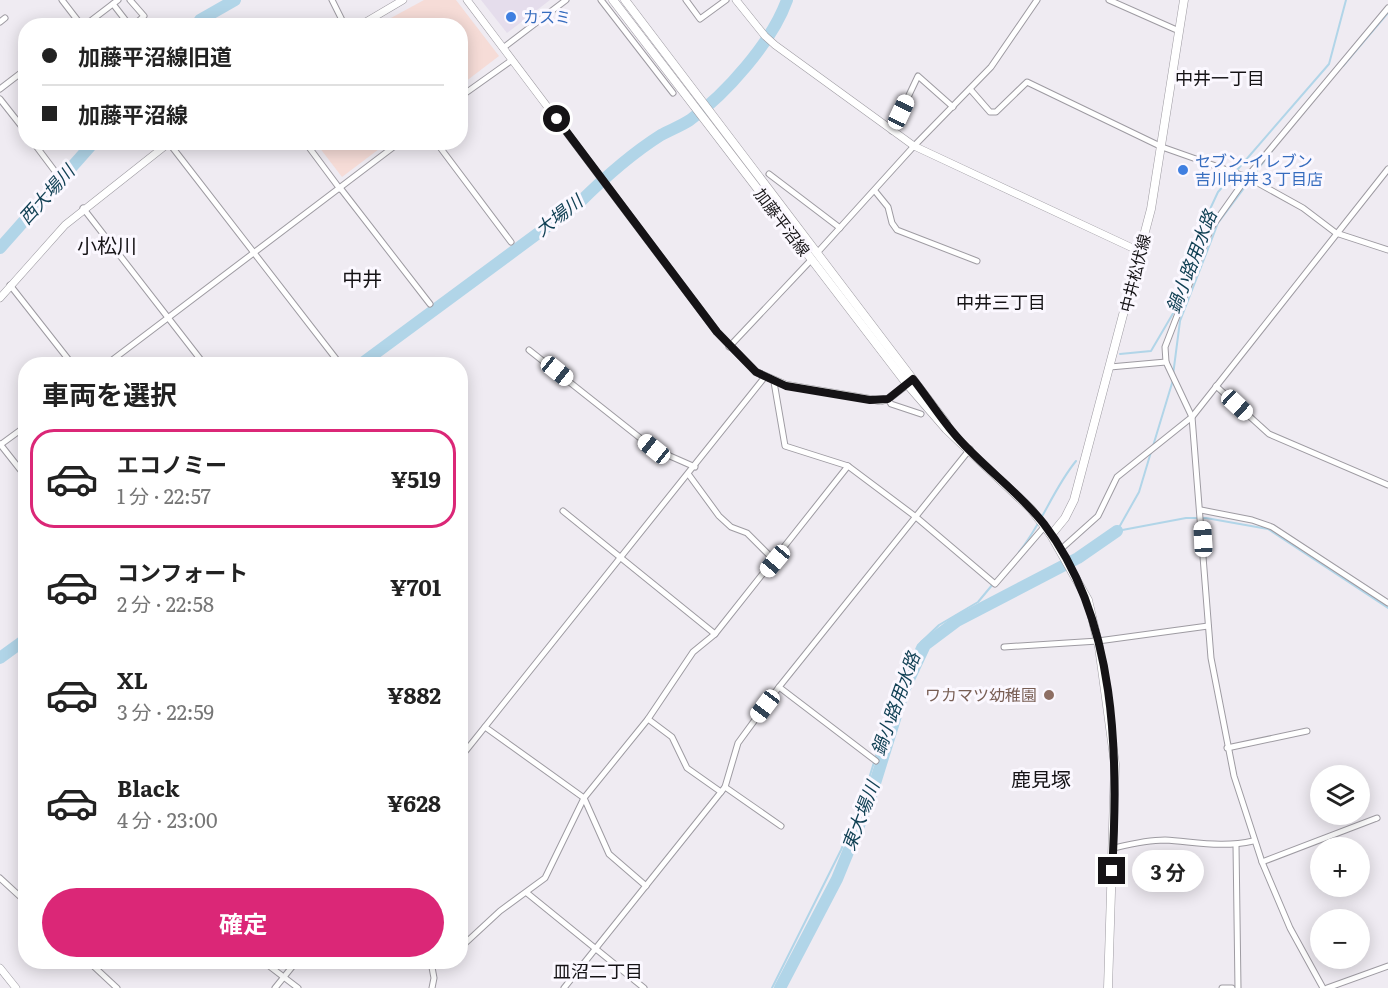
<!DOCTYPE html>
<html lang="ja">
<meta charset="utf-8">
<style>
body{margin:0;font-family:Literata,"Noto Sans JP",serif;background:#f2f2f2;color:#222;height:100vh;display:flex;flex-direction:column;font-size:22px;white-space:nowrap}
*{box-sizing:border-box;margin:0}
p{font-size:20px;color:#767676}
.icon{flex:none;width:33px;height:33px;fill:none;stroke:currentColor;stroke-width:2;stroke-linecap:round;stroke-linejoin:round}
.map{position:relative;flex:1;overflow:hidden}
.side{position:absolute;left:18px;top:357px;width:450px;height:612px;display:flex;flex-direction:column;background:#fff;border-radius:24px;box-shadow:0 3px 15px #0003}
.side>*{flex:none}
.hud{position:absolute;left:18px;top:18px;width:450px;height:132px;border-radius:24px;box-shadow:0 3px 15px #0003;display:grid;align-content:center;height:132px;padding:0 24px;background:#fff}
.buttons{position:absolute;left:1310px;top:765px;display:grid;gap:12px}
.buttons a{display:grid;place-items:center;width:60px;height:60px;border-radius:50%;background:#fff;box-shadow:0 3px 15px #0003;font-size:30px}
.end{position:absolute;width:27px;height:27px;margin:-14px;border:8px solid #151316;background:#fff;box-shadow:0 0 0 3px #fff}
.from{border-radius:50%}
.bubble{position:absolute;height:42px;border-radius:21px;background:#fff;box-shadow:0 3px 15px #0003;font-size:20px;font-weight:700;line-height:42px;text-align:center}
.car{position:absolute;width:18px;height:36px;margin:-18px -9px;border-radius:8px;box-shadow:0 0 4px 2px #0007;background:linear-gradient(#fff 24%,#345 0 40%,#fff 0 76%,#345 0 86%,#fff 0)}
.hud b{display:flex;align-items:center;gap:21px;height:57px;font-size:22px}
.hud b+b{border-top:2px solid #e0e0e0}
.hud i{width:15px;height:15px;background:#222}
ul{padding:0;list-style:none}
li{display:flex;align-items:center;gap:18px;height:99px;margin:0 12px 9px;padding:0 12px;border:3px solid transparent;border-radius:24px}
li div{flex:1}
li b{display:block;font-size:22px}
li em{font-style:normal;font-weight:700}
li.on{border-color:#db2777}
li>.icon{width:54px;height:54px;stroke-width:1.5}
h2{padding:0 24px;font-size:27px;line-height:72px}
.button{display:flex;gap:12px;margin-top:auto;padding:12px 24px}
.button a{flex:1;height:69px;border-radius:36px;background:#db2777;color:#fff;font-size:24px;font-weight:700;line-height:69px;text-align:center}
.map>svg:first-child{display:block}
.built{fill:#e5ddec}
.industrial{fill:#f6dcd7}
.lines{fill:none;stroke-linecap:round;stroke-linejoin:round}
.stream{stroke:#b1d5e8;stroke-width:2}
.river{stroke:#b1d5e8;stroke-width:12}
.minor-casing{stroke:#9e9ba2;stroke-width:7}
.tertiary-casing{stroke:#9e9ba2;stroke-width:8}
.secondary-casing{stroke:#9e9ba2;stroke-width:9}
.minor{stroke:#fff;stroke-width:5}
.tertiary{stroke:#fff;stroke-width:7}
.secondary{stroke:#fff;stroke-width:8}
.route{stroke:#151316;stroke-width:8}
.shop-dot{fill:#3f7fe0;stroke:#fbf8ff;stroke-width:2}
.education-dot{fill:#8d6e63;stroke:#fbf8ff;stroke-width:2}
.labels{text-anchor:middle;stroke-width:6;stroke-linejoin:round;paint-order:stroke}
.shop-label{font-size:16px;fill:#366cbe;stroke:#fbf8ff;text-anchor:start}
.street-label{font-size:16px;fill:#151316;stroke:#fbf8ff}
.education-label{font-size:16px;fill:#785e54;stroke:#fbf8ff;text-anchor:end}
.neighbourhood-label{font-size:18px;fill:#151316;stroke:#fbf8ff}
.water-label{font-size:18px;font-style:italic;fill:#0f3f53;stroke:#fbf8ff}
.quarter-label{font-size:20px;fill:#151316;stroke:#fbf8ff}
</style>
<div class="map">
<svg width="1388" height="988" viewBox="0 0 1388 988">
<rect width="100%" height="100%" fill="#efebf2"/>
<!-- built -->
<polygon class="built" points="481,0 550,0 507,33"/>
<!-- industrial -->
<g class="industrial">
<polygon points="424,0 456,0 499,56 461,85 460,26 378,25"/>
<polygon points="316,143 387,143 342,177"/>
</g>
<g class="lines">
<!-- stream -->
<g class="stream">
<polyline points="1343,66 1388,13"/>
<polyline points="1120,354 1151,351 1175,310 1211,207 1218,192 1329,64 1346,0"/>
<polyline points="1173,375 1180,321 1218,223 1274,148"/>
<polyline points="1153,446 1173,380"/>
<polyline points="1117,531 1139,492 1151,452"/>
<polyline points="1117,531 1186,518 1206,518 1268,529 1388,608"/>
<path d="M1019,552C1042,524 1053,489 1076,461"/>
<polyline points="772,988 841,850 862,801 894,698 918,645 939,625 978,602 993,584"/>
</g>
<!-- river -->
<g class="river">
<polyline points="196,26 200,20 235,0"/>
<polyline points="0,248 94,142"/>
<path d="M361,364L579,203C604,178 631,154 661,135C670,130 681,126 690,120C726,94 772,42 787,0"/>
<polyline points="0,658 26,639"/>
<polyline points="780,988 837,879 871,796 904,690 925,645 957,621 1078,558 1117,531"/>
</g>
<defs>
<g id="minor">
<polyline points="62,0 82,26"/>
<polyline points="130,0 144,16 133,26"/>
<polyline points="332,0 345,26"/>
<polyline points="601,0 673,93"/>
<polyline points="686,0 700,19 726,0"/>
<polyline points="1109,0 1179,31"/>
<polyline points="113,4 130,26"/>
<polyline points="0,22 5,18"/>
<polyline points="84,26 118,0"/>
<polyline points="503,48 566,0"/>
<polyline points="0,89 26,69"/>
<polyline points="970,89 990,112 996,112 1027,82 1162,147 1247,177 1303,208 1336,233 1388,250"/>
<polyline points="460,97 512,60"/>
<polyline points="0,99 26,132"/>
<polyline points="892,131 918,76 953,107"/>
<polyline points="33,142 54,170"/>
<polyline points="305,142 340,189"/>
<polyline points="436,142 511,242"/>
<polyline points="169,143 340,364"/>
<polyline points="769,174 840,228"/>
<polyline points="341,189 430,304"/>
<polyline points="875,191 888,207 892,223 897,230 977,261"/>
<polyline points="83,208 204,364"/>
<polyline points="817,253 914,146 991,67 1037,0"/>
<polyline points="10,285 72,364"/>
<polyline points="729,347 811,260"/>
<polyline points="529,350 654,449 695,467"/>
<polyline points="1166,362 1165,347 1211,228 1247,177 1388,8"/>
<polyline points="107,364 400,142"/>
<polyline points="1110,367 1166,362 1192,417 1211,658 1234,776 1262,862 1290,928 1323,988"/>
<polyline points="774,382 785,446 848,466 916,517 995,584 1045,526"/>
<polyline points="1216,386 1269,434 1388,485"/>
<polyline points="888,399 891,404 921,414"/>
<polyline points="0,444 26,477"/>
<polyline points="0,445 26,426"/>
<polyline points="689,475 719,516 731,527 747,533 775,561"/>
<polyline points="1201,510 1252,520 1272,527 1388,603"/>
<polyline points="563,511 715,634"/>
<polyline points="1060,550 1098,516 1117,477 1192,417 1388,169"/>
<polyline points="1004,647 1098,641 1208,626"/>
<polyline points="779,687 876,761"/>
<polyline points="648,719 672,737 687,768 721,792"/>
<polyline points="485,727 584,798 609,854 646,886"/>
<polyline points="1227,748 1307,731"/>
<polyline points="460,758 764,378"/>
<polyline points="725,787 781,826"/>
<polyline points="1236,845 1238,988"/>
<path d="M1114,848C1131,844 1147,840 1165,840C1196,842 1223,848 1253,841"/>
<polyline points="1262,862 1377,818"/>
<polyline points="0,878 26,902"/>
<polyline points="527,893 644,988"/>
<polyline points="460,948 500,911 545,878 584,798 648,719 693,652 715,634 848,466"/>
<polyline points="89,962 117,988"/>
<polyline points="264,962 298,988"/>
<polyline points="431,962 434,978 432,988"/>
<polyline points="275,988 296,962"/>
<polyline points="564,988 725,787 738,743 779,687 970,449"/>
<polyline points="1222,988 1232,988"/>
<polyline points="1327,988 1388,966"/>
</g>
<g id="tertiary">
<polyline points="467,0 717,332 756,372 786,385 881,401 888,399 910,382"/>
<polyline points="736,0 765,36 775,45 914,146 1141,252"/>
<polyline points="359,26 403,0"/>
<polyline points="0,298 65,225 170,142"/>
<polyline points="0,968 16,988"/>
</g>
<g id="secondary">
<polyline points="613,0 907,384 946,429 1031,509 1051,535 1088,600 1099,647 1115,764 1108,988"/>
<polyline points="625,0 946,423"/>
<polyline points="1051,535 1065,518 1074,500 1151,209 1184,0"/>
</g>
</defs>
<!-- minor casing -->
<use href="#minor" class="minor-casing"/>
<!-- tertiary casing -->
<use href="#tertiary" class="tertiary-casing"/>
<!-- secondary casing -->
<use href="#secondary" class="secondary-casing"/>
<!-- minor -->
<use href="#minor" class="minor"/>
<!-- tertiary -->
<use href="#tertiary" class="tertiary"/>
<!-- secondary -->
<use href="#secondary" class="secondary"/>
</g>
<g class="lines">
<!-- route -->
<path class="route" d="M557,119L717,332L756,372L786,386L870,400L888,399L913,379C928,398 941,419 957,437C984,468 1019,492 1044,524C1117,619 1119,757 1112,871"/>
</g>
<!-- markers -->
<g class="shop-dot">
<circle cx="511" cy="17" r="6"/>
<circle cx="1183" cy="170" r="6"/>
</g>
<circle class="education-dot" cx="1049" cy="695" r="6"/>
<g class="labels">
<!-- shop labels -->
<g class="shop-label">
<text x="523" y="23">カスミ</text>
<text x="1195" y="167">セブン-イレブン<tspan x="1195" dy="18">吉川中井３丁目店</tspan></text>
</g>
<!-- street labels -->
<g class="street-label">
<text transform="translate(782 222) rotate(53)" y="6">加藤平沼線</text>
<text transform="translate(1135 273) rotate(-76)" y="6">中井松伏線</text>
</g>
<!-- education labels -->
<g class="education-label">
<text x="1037" y="701">ワカマツ幼稚園</text>
</g>
<!-- neighbourhood labels -->
<g class="neighbourhood-label">
<text x="1220" y="85">中井一丁目</text>
<text x="1001" y="309">中井三丁目</text>
<text x="598" y="978">皿沼二丁目</text>
</g>
<!-- water labels -->
<g class="water-label">
<text transform="translate(47 195) rotate(-48)" y="6">西大場川</text>
<text transform="translate(559 216) rotate(-38)" y="6">大場川</text>
<text transform="translate(1192 262) rotate(-69)" y="6">鍋小路用水路</text>
<text transform="translate(896 704) rotate(-70)" y="6">鍋小路用水路</text>
<text transform="translate(861 816) rotate(-69)" y="6">東大場川</text>
</g>
<!-- quarter labels -->
<g class="quarter-label">
<text x="107" y="253">小松川</text>
<text x="362" y="286">中井</text>
<text x="1041" y="787">鹿見塚</text>
</g>
</g>
</svg>
<div class="buttons">
<a><svg class="icon" aria-label="layers" viewBox="0 0 24 24"><path d="M12 4l9 5-9 5-9-5zM3 14l9 5 9-5"/></svg></a>
<a>+</a>
<a>−</a>
</div>
<i class="end from" style="left:557px;top:119px"></i>
<i class="end" style="left:1112px;top:871px"></i>
<div class="bubble" style="left:1132px;top:850px;width:72px">3 分</div>
<i class="car" style="left:901px;top:112px;rotate:25deg"></i>
<i class="car" style="left:557px;top:371px;rotate:129deg"></i>
<i class="car" style="left:1237px;top:405px;rotate:133deg"></i>
<i class="car" style="left:654px;top:449px;rotate:309deg"></i>
<i class="car" style="left:1203px;top:539px;rotate:357deg"></i>
<i class="car" style="left:775px;top:561px;rotate:220deg"></i>
<i class="car" style="left:765px;top:706px;rotate:217deg"></i>
<div class="hud">
<b><i class="from"></i>加藤平沼線旧道</b>
<b><i></i>加藤平沼線</b>
</div>
<section class="side">
<h2>車両を選択</h2>
<ul>
<li class="on"><svg class="icon" aria-label="car" viewBox="0 0 24 24"><path d="M5 17H2v-5l4-1 3-4h7l3 4 3 1v5h-3M9 17h6M6 11h13"/><circle cx="7" cy="17" r="2"/><circle cx="17" cy="17" r="2"/></svg><div><b>エコノミー</b><p>1 分 · 22:57</p></div><em>¥519</em></li>
<li><svg class="icon" aria-label="car" viewBox="0 0 24 24"><path d="M5 17H2v-5l4-1 3-4h7l3 4 3 1v5h-3M9 17h6M6 11h13"/><circle cx="7" cy="17" r="2"/><circle cx="17" cy="17" r="2"/></svg><div><b>コンフォート</b><p>2 分 · 22:58</p></div><em>¥701</em></li>
<li><svg class="icon" aria-label="car" viewBox="0 0 24 24"><path d="M5 17H2v-5l4-1 3-4h7l3 4 3 1v5h-3M9 17h6M6 11h13"/><circle cx="7" cy="17" r="2"/><circle cx="17" cy="17" r="2"/></svg><div><b>XL</b><p>3 分 · 22:59</p></div><em>¥882</em></li>
<li><svg class="icon" aria-label="car" viewBox="0 0 24 24"><path d="M5 17H2v-5l4-1 3-4h7l3 4 3 1v5h-3M9 17h6M6 11h13"/><circle cx="7" cy="17" r="2"/><circle cx="17" cy="17" r="2"/></svg><div><b>Black</b><p>4 分 · 23:00</p></div><em>¥628</em></li>
</ul>
<div class="button"><a>確定</a></div>
</section>
</div>
